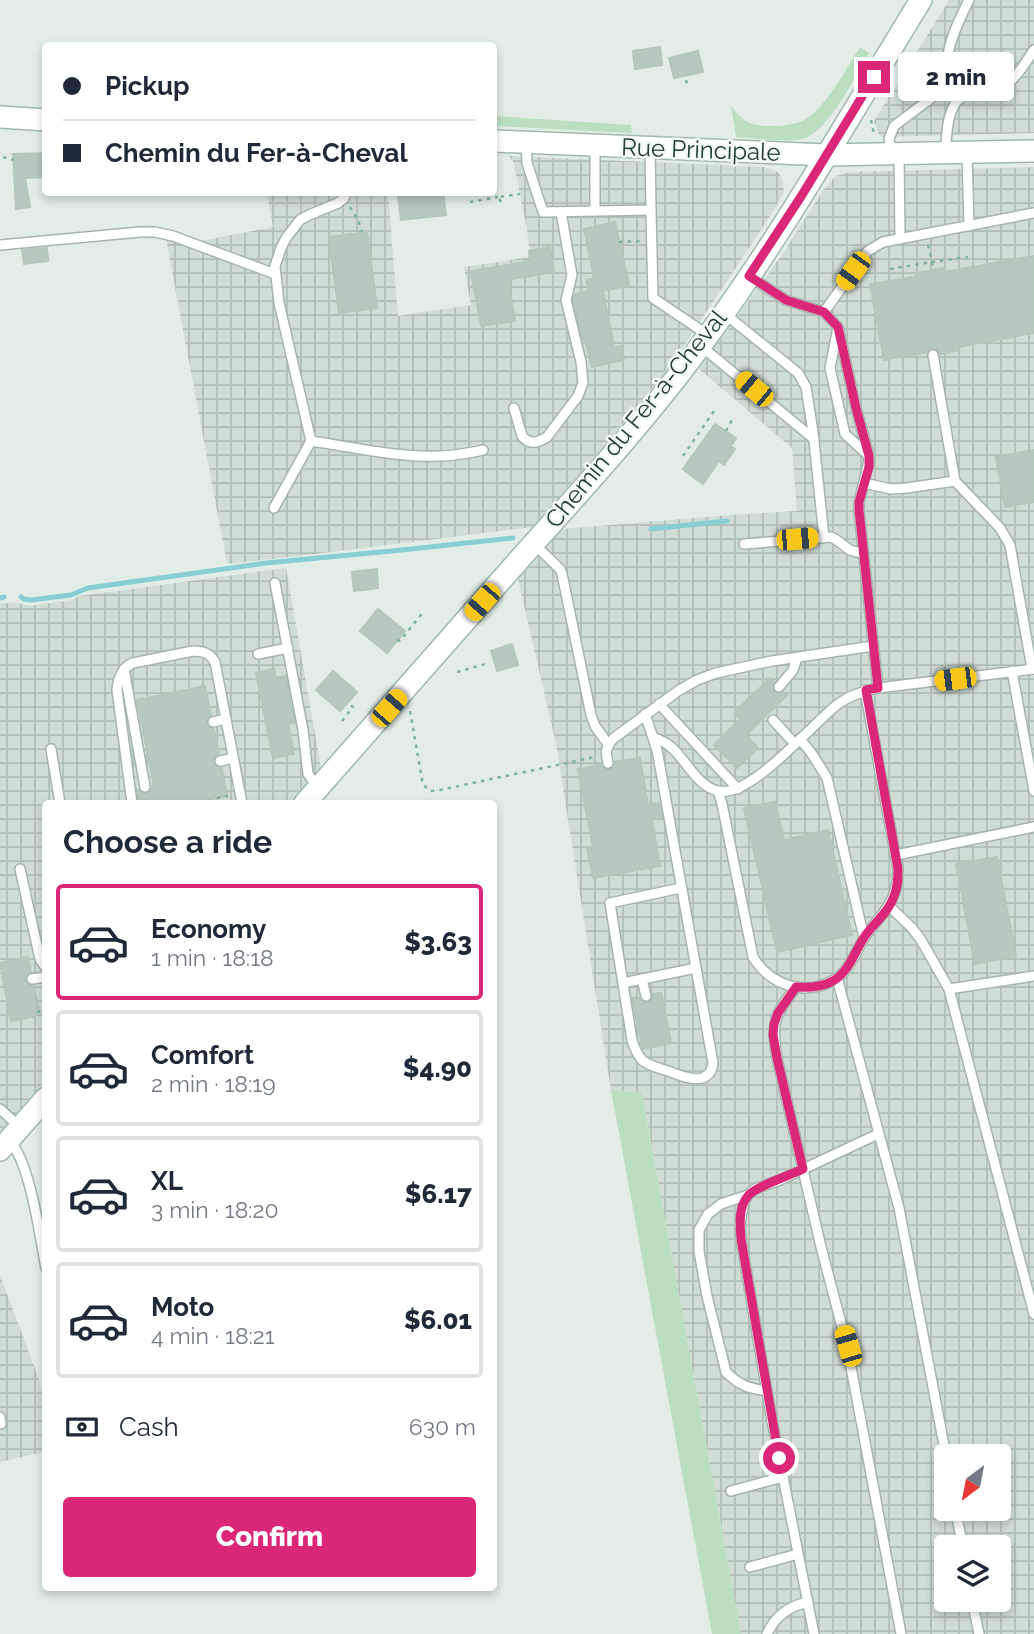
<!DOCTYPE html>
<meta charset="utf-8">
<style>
body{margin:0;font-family:Raleway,sans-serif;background:#f2f2f3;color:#1f2937;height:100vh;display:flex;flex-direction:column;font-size:26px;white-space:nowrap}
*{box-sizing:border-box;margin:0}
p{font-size:23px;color:#747a83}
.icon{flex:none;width:38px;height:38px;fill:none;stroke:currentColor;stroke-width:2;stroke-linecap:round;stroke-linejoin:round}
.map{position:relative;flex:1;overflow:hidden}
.details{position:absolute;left:42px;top:800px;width:455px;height:791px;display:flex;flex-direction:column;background:#fff;border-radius:7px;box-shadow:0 4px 10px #0003}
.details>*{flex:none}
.top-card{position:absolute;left:42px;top:42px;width:455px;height:154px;border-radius:7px;box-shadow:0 4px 10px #0003;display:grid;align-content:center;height:154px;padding:0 21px;background:#fff}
.needle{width:46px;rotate:212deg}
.buttons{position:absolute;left:934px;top:1444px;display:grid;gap:14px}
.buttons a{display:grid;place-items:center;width:77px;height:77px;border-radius:7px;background:#fff;box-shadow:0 4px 10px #0003;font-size:35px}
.end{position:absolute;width:32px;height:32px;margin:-16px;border:9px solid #db2777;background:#fff;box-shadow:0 0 0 4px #fff}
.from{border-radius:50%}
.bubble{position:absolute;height:49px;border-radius:7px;background:#fff;box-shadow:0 4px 10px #0003;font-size:23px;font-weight:800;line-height:49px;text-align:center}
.car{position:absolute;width:21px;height:42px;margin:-21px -10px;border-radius:9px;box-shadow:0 0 5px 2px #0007;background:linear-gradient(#f5c518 24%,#345 0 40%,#f5c518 0 76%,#345 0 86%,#f5c518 0)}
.top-card b{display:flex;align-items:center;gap:24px;height:66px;font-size:26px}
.top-card b+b{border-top:2px solid #e0e1e3}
.top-card i{width:18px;height:18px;background:#1f2937}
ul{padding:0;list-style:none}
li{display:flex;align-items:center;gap:21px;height:116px;margin:0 14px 10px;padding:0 7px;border:4px solid #e0e1e3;border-radius:7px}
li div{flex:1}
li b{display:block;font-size:26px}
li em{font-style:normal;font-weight:800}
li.active{border-color:#db2777}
li>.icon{width:63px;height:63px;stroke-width:1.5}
h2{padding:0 21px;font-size:32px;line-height:84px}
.pay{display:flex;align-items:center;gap:18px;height:77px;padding:0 21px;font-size:26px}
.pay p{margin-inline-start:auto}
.button{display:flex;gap:14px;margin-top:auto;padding:14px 21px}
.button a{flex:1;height:80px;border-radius:7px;background:#db2777;color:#fff;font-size:28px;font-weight:800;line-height:80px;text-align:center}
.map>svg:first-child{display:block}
.industrial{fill:url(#industrial-grid);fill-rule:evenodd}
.grass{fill:#bbdec1}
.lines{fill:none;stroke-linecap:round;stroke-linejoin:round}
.stream{stroke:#89ced3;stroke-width:5}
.building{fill:#b7c8c0;stroke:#b4c7bd;stroke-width:2}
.lane-casing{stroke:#a5b5ae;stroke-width:12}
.secondary-casing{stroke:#a0b9ae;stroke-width:24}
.path{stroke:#82b19e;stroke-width:2.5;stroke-dasharray:3.5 5;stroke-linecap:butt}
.lane{stroke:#fff;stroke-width:9}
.secondary{stroke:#fff;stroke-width:21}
.route{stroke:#db2777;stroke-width:9}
.labels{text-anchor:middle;stroke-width:5;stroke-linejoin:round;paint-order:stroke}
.street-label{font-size:24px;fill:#223e34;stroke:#f3f9f5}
</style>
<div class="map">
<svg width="1034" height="1634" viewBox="0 0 1034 1634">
<defs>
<pattern id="industrial-grid" width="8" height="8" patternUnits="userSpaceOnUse" patternTransform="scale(1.75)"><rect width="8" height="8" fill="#d0ddd6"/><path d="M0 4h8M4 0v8" fill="none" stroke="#b2bfb8"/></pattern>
</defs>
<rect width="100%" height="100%" fill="#e2ede7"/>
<!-- industrial -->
<g class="industrial">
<polygon points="949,0 1034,0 1034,133 880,137 874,121"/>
<polygon points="509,156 764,167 771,169 778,172 782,178 784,192 771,215 673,362 618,430 533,527 324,553 227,564 164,228 201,241 273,227 267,193 388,193 398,316 471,305 464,267 530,257 527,230 515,169 513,161"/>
<path d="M1034,167V1634H741L642,1093L611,1090L556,744L518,579L562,529L730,515L797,511L792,448L699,369L781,256L824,189L836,176L850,172ZM947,1456H999V1508H947ZM947,1547H999V1600H947Z"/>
<polygon points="286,568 321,768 291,803 46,803 45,1081 0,1132 0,604 15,602 28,606 72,600 79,596"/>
<polygon points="0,1275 39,1379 46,1412 45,1452 0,1462"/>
</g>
<!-- grass -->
<g class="grass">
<path d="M860,47L869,53C856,75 828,133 802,139C781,143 757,138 736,137L731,105C739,119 749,125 766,126C778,126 792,126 804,120C825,109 847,68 860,47Z"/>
<polygon points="494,116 631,125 632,133 494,126"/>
<polygon points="611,1090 642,1093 741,1634 712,1634"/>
</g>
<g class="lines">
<!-- stream -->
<g class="stream">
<polyline points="651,529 727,521"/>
<polyline points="21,597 24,599 31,600 71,595 88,588 266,563 402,550 513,538"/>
<polyline points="0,598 4,597"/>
</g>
</g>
<!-- building -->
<g class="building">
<polygon points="660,47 662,65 635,69 633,51"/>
<polygon points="698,51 703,72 674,78 669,58"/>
<polygon points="46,153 46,177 25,178 30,207 16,209 13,154"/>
<polygon points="423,192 443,192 446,215 401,220 398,196"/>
<polygon points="615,222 629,285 603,291 614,347 621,346 624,360 592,367 585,340 583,340 573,300 575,294 589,291 586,280 594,278 584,229"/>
<polygon points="367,232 377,308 339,313 329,237"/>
<polygon points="550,247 554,272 508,280 515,321 481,326 471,271 530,261 529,251"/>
<polygon points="47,248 48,261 24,264 22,250"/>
<polygon points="1034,256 1034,333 958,347 959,350 940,354 938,350 932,348 927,352 884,360 870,284 915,277 915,273 933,270 944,268 945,272"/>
<polygon points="715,424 736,438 731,446 735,449 724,465 719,461 703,484 683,469"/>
<polygon points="1034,450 1034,502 1005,507 996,457"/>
<polygon points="377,569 378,588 354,591 352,572"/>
<polygon points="378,609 405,631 387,653 360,631"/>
<polygon points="512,644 518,665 497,671 491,651"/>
<polygon points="274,669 276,678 286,676 295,723 288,724 294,754 273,758 256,673"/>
<polygon points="333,671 357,692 340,711 316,690"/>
<polygon points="770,678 774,682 772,687 774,692 779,694 784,692 787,695 746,735 758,748 737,768 714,745 740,719 734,713"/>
<polygon points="205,686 211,715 208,717 206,723 208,727 214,729 219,754 215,756 213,762 215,766 222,768 227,796 201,801 202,803 157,803 156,800 139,803 137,789 142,793 147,794 151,790 152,786 154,785 137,700"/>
<polygon points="640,758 648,804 659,803 662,818 652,820 660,866 593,878 587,848 593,847 578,769 601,765 603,768 609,770 613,768 615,762"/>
<polygon points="775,802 784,840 828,830 852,935 777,952 744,808"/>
<polygon points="997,857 1016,956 975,964 956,864"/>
<polygon points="28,957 31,972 26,976 25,981 29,985 34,986 39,1010 35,1016 11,1021 0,963"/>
<polygon points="661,993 671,1043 643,1049 632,998 639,997 641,1001 647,1003 651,1001 653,994"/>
</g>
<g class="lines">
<defs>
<g id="lane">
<path d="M960,99C934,67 954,31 969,0"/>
<polyline points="526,142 527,163 543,212 651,210 650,148"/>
<polyline points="595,146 595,211"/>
<path d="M946,151C946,134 947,98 969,93C980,91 992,93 1002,88C1016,79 1025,63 1034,50"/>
<polyline points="891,152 889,139 894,126 950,84"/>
<polyline points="967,153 969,226"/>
<polyline points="899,154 900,239"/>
<path d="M347,192L344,198L338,203L309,215L300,220L286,238L281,248L275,266L279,303L311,441C352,447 399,458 440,456C455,456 469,453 483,450"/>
<polyline points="651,210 653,298 708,335"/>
<polyline points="0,245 140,232 155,232 173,236 275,274"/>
<polyline points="750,277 786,300 824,312 838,327 856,408 869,456 868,466 859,502 859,511 878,688"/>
<polyline points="824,312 868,251 883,242 1034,213"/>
<polyline points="725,314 798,373 806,387 813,432 824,537"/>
<polyline points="837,332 830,368 845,434 869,456"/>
<polyline points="702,347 814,439"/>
<polyline points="933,355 955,481 1000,528 1010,545 1032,669"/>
<path d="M514,408L522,436C529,445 538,443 547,437L578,396L583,383L581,362L566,300L572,275L561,212"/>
<polyline points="864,483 891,489 907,488 955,481"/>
<polyline points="274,508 311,441"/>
<polyline points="534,544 560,569 562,574 591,715 595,726 608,744"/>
<path d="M744,544L831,537C845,543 845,552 863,553"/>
<polyline points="275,583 303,730 308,774 318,788"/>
<polyline points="258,654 288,648"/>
<polyline points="124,669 145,787"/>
<polyline points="1012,671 1034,791"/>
<polyline points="779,687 793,670 797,658"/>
<polyline points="659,704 738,789"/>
<path d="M645,714L657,750L713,1063C710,1088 683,1077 668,1071C659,1068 649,1066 642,1060C637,1054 634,1047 632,1040L610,903L681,888"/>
<polyline points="773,720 795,744"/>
<polyline points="213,722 226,719"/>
<path d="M653,737C659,740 666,742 671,747C687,761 697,786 718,791C750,799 813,723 838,704C850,695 864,691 878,688L1034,669"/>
<polyline points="51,749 60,803"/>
<polyline points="220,761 233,758"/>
<path d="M608,763C605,752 606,746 614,738L678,691L697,680L716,673L772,661L873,646"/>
<path d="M718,791L722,804L753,957C767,980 793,993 820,986C827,983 834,981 840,976C851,966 857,950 864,938L827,778L812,754L800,739"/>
<path d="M132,803L117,690C118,679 121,668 133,663L193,651C204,651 209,653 215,662L242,803"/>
<polyline points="896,855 1034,827"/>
<polyline points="20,869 40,959 46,968"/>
<polyline points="889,906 912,928 921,940 949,989 1034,1314"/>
<path d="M864,938C882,912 898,904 898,869L865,690"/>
<polyline points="837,978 899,1208 947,1461"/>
<polyline points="32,979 46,977"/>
<polyline points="642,979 646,996"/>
<polyline points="623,983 696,968"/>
<path d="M796,987C774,1016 771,1022 777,1058L821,1247L847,1346L901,1634"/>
<polyline points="949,989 1034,976"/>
<polyline points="0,1109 20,1127"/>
<path d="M9,1140C30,1161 40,1237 46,1268"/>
<path d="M748,1195L721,1204L708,1214L699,1230V1251L707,1296L726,1372C740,1386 748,1388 767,1391"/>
<polyline points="0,1417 1,1424 0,1424"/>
<polyline points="731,1491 783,1477"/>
<polyline points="955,1508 963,1547"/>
<polyline points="750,1567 798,1554"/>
<polyline points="972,1600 979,1634"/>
<path d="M767,1634C775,1616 789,1606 808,1602"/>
<polyline points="814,1634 772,1421 741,1239 740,1223 744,1202 748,1195 755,1189 780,1180 878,1134"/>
</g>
<g id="secondary">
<polyline points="0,117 46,120"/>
<polyline points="494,141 827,155 1034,151"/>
<path d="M305,803C376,723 447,642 518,561C578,494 639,428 693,356C778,243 847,120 921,0"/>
<polyline points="0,1150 46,1098"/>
</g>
</defs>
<!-- lane casing -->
<use href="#lane" class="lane-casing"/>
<!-- secondary casing -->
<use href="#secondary" class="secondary-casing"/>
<!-- path -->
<g class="path">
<polyline points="686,80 688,87"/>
<polyline points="871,120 874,134"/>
<polyline points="3,157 14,160"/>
<polyline points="413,192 413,194"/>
<polyline points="470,202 498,197"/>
<polyline points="501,202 498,197 520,194"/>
<polyline points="350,207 358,220 362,232"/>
<polyline points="619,242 641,241"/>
<polyline points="928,245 932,262 968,257"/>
<polyline points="890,269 932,262 933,270"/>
<polyline points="726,431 732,420"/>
<polyline points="683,456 716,408"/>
<polyline points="397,640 400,641 424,611"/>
<polyline points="457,672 489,663"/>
<polyline points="410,711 423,785 431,791 440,790 595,757"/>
<polyline points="342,721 353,707 347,702"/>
<polyline points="217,798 228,796"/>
<polyline points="37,1012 46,1011"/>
</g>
<!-- lane -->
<use href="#lane" class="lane"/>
<!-- secondary -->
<use href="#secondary" class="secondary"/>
</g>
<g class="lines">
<!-- route -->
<path class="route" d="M779,1458L741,1239C740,1226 738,1207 748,1196C754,1187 791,1175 803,1169L777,1058L773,1035L774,1024L778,1013L796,987C808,988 822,987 833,981C849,972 855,951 865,936C874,923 889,912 894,896C898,887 898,878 898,869L866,690L878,688L859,510V502L869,467V456L856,408L838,327L824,312L786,300L749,276L802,195L874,77"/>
</g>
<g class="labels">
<!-- street labels -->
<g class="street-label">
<text transform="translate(701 150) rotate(2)" y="8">Rue Principale</text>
<text transform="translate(636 419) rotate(-51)" y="8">Chemin du Fer-à-Cheval</text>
</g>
</g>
</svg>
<div class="buttons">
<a><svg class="needle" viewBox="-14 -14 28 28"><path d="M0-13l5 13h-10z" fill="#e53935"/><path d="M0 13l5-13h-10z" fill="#747a83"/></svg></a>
<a><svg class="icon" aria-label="layers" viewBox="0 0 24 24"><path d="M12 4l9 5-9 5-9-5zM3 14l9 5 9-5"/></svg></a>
</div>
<i class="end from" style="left:779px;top:1458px"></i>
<i class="end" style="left:874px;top:77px"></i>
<div class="bubble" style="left:898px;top:52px;width:116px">2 min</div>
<i class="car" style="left:853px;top:271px;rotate:216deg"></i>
<i class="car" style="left:754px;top:389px;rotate:310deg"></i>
<i class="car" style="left:797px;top:539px;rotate:85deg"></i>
<i class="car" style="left:482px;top:602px;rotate:221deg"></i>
<i class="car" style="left:955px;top:679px;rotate:263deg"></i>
<i class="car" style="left:389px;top:708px;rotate:41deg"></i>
<i class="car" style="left:848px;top:1346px;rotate:344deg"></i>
<div class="top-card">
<b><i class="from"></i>Pickup</b>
<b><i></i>Chemin du Fer-à-Cheval</b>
</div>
<section class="details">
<h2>Choose a ride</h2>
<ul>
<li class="active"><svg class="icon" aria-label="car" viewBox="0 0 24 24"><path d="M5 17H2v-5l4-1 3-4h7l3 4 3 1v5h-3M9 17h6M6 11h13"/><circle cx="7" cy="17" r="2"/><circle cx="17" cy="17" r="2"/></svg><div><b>Economy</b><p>1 min · 18:18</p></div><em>$3.63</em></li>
<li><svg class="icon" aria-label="car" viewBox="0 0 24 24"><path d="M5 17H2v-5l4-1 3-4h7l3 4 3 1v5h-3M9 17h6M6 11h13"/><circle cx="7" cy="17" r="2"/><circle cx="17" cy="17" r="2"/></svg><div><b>Comfort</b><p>2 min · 18:19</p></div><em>$4.90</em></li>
<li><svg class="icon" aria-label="car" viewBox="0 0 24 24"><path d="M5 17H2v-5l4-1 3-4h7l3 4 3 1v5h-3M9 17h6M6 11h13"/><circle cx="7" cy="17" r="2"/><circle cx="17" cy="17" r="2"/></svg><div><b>XL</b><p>3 min · 18:20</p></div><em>$6.17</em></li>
<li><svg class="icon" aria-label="car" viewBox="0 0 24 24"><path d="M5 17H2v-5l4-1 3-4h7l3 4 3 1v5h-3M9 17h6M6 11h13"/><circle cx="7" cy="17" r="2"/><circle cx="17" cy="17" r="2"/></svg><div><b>Moto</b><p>4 min · 18:21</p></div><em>$6.01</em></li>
</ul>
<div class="pay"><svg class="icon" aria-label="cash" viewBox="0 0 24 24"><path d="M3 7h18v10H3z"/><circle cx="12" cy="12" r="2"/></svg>Cash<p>630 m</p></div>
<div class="button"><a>Confirm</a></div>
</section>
</div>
